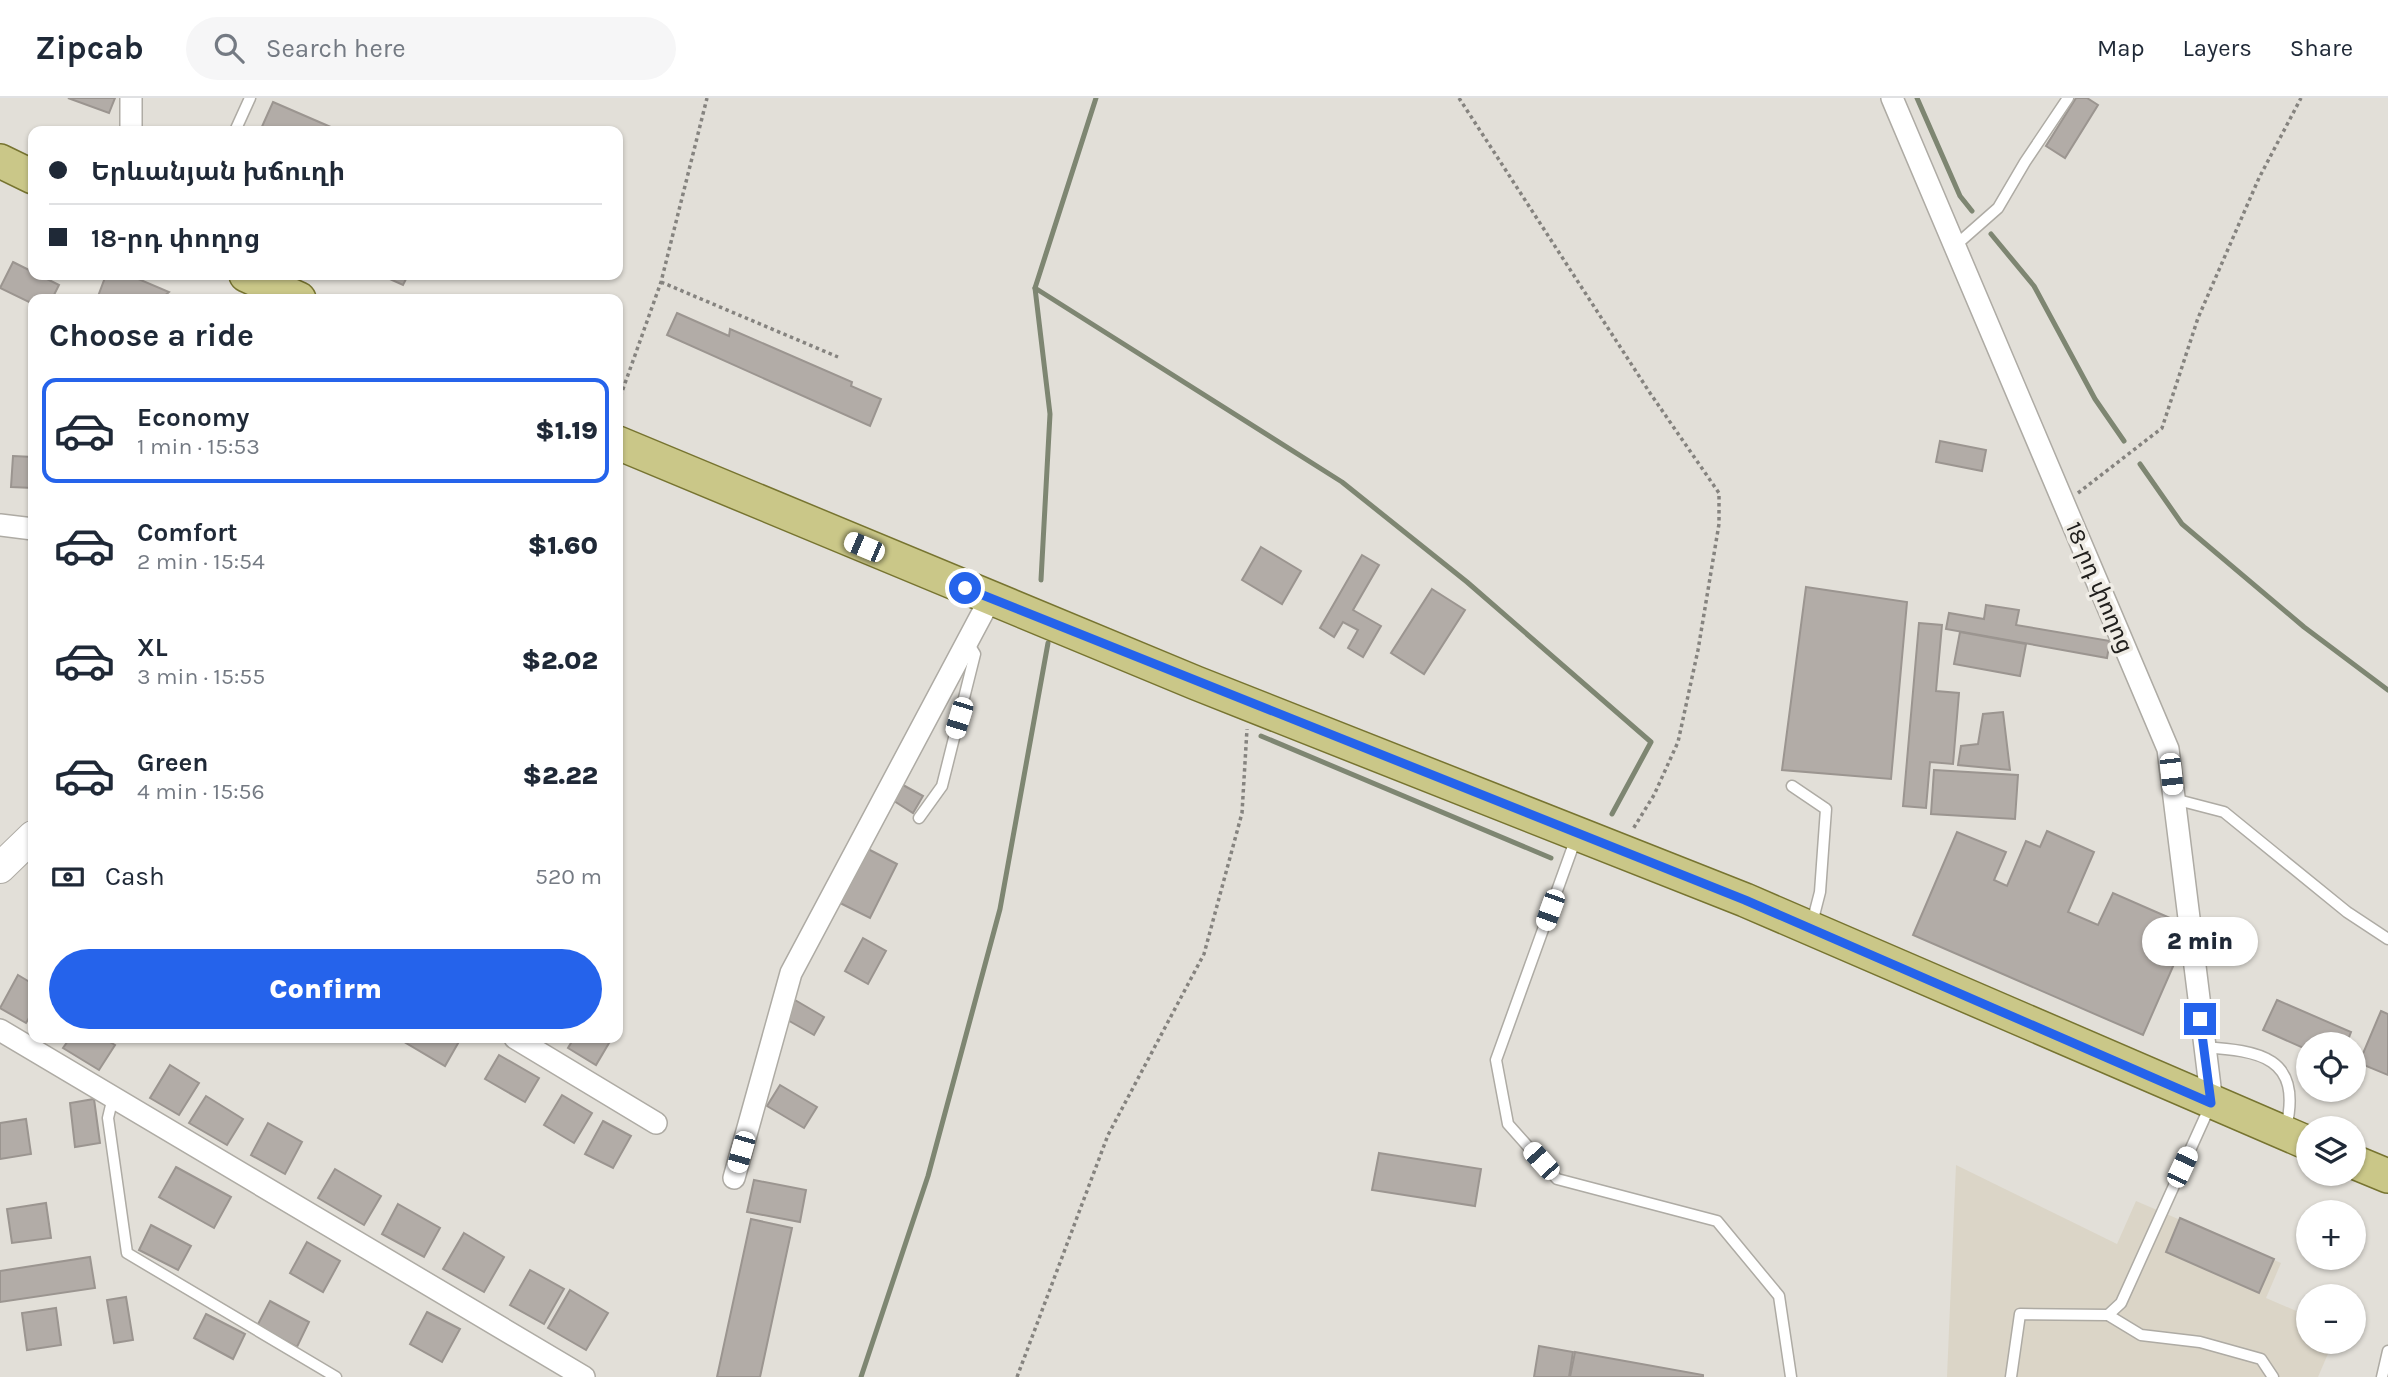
<!DOCTYPE html>
<meta charset="utf-8">
<style>
body{margin:0;font-family:Karla,"Noto Sans Armenian",sans-serif;background:#f6f6f7;color:#1f2937;height:100vh;display:flex;flex-direction:column;font-size:26px;white-space:nowrap}
*{box-sizing:border-box;margin:0}
p{font-size:23px;color:#747a83}
.icon{flex:none;width:38px;height:38px;fill:none;stroke:currentColor;stroke-width:2;stroke-linecap:round;stroke-linejoin:round}
.map{position:relative;flex:1;overflow:hidden}
.details{position:absolute;left:28px;top:196px;width:595px;height:749px;display:flex;flex-direction:column;background:#fff;border-radius:14px;box-shadow:0 2px 5px #0004}
.details>*{flex:none}
.top-card{position:absolute;left:28px;top:28px;width:595px;height:154px;border-radius:14px;box-shadow:0 2px 5px #0004;display:grid;align-content:center;height:154px;padding:0 21px;background:#fff}
.fabs{position:absolute;left:2296px;top:934px;display:grid;gap:14px}
.fabs a{display:grid;place-items:center;width:70px;height:70px;border-radius:50%;background:#fff;box-shadow:0 2px 5px #0004;font-size:35px}
.end{position:absolute;width:32px;height:32px;margin:-16px;border:9px solid #2563eb;background:#fff;box-shadow:0 0 0 4px #fff}
.from{border-radius:50%}
.bubble{position:absolute;height:49px;border-radius:24px;background:#fff;box-shadow:0 2px 5px #0004;font-size:23px;font-weight:800;line-height:49px;text-align:center}
.car{position:absolute;width:21px;height:42px;margin:-21px -10px;border-radius:9px;box-shadow:0 0 5px 2px #0007;background:linear-gradient(#fff 24%,#345 0 40%,#fff 0 76%,#345 0 86%,#fff 0)}
.top-card b{display:flex;align-items:center;gap:24px;height:66px;font-size:26px}
.top-card b+b{border-top:2px solid #e0e1e3}
.top-card i{width:18px;height:18px;background:#1f2937}
ul{padding:0;list-style:none}
li{display:flex;align-items:center;gap:21px;height:105px;margin:0 14px 10px;padding:0 7px;border:4px solid transparent;border-radius:14px}
li div{flex:1}
li b{display:block;font-size:26px}
li em{font-style:normal;font-weight:800}
li.active{border-color:#2563eb}
li>.icon{width:63px;height:63px;stroke-width:1.5}
h2{padding:0 21px;font-size:32px;line-height:84px}
.pay{display:flex;align-items:center;gap:18px;height:77px;padding:0 21px;font-size:26px}
.pay p{margin-inline-start:auto}
.button{display:flex;gap:14px;margin-top:auto;padding:14px 21px}
.button a{flex:1;height:80px;border-radius:42px;background:#2563eb;color:#fff;font-size:28px;font-weight:800;line-height:80px;text-align:center}
header{display:flex;align-items:center;gap:42px;box-sizing:border-box;height:98px;padding:0 35px;background:#fff;border-bottom:2px solid #e0e1e3}
header strong{font-size:33px}
nav{display:flex;gap:38px;margin-inline-start:auto;font-size:24px}
.search{width:490px;height:63px;background:#f6f6f7;display:flex;align-items:center;gap:18px;box-sizing:border-box;padding:0 24px;border-radius:38px;color:#747a83;font-size:26px}
.map>svg:first-child{display:block}
.built{fill:#dbd5c7}
.lines{fill:none;stroke-linecap:round;stroke-linejoin:round}
.stream{stroke:#7e8672;stroke-width:5}
.building{fill:#b2aca7;stroke:#9b9590;stroke-width:2}
.lane-casing{stroke:#aeaba4;stroke-width:13}
.street-casing{stroke:#aeaba4;stroke-width:24}
.secondary-casing{stroke:#aeaba4;stroke-width:32}
.primary-casing{stroke:#777430;stroke-width:36}
.path{stroke:#85837f;stroke-width:3.5;stroke-dasharray:3.5 3.5;stroke-linecap:butt}
.lane{stroke:#fff;stroke-width:10}
.street{stroke:#fff;stroke-width:21}
.secondary{stroke:#fff;stroke-width:30}
.primary{stroke:#cac788;stroke-width:33}
.route{stroke:#2563eb;stroke-width:9}
.labels{text-anchor:middle;stroke-width:7;stroke-linejoin:round;paint-order:stroke}
.street-label{font-size:23px;fill:#21201e;stroke:#efece5}
</style>
<header>
<strong>Zipcab</strong>
<div class="search"><svg class="icon" aria-label="search" viewBox="0 0 24 24"><circle cx="10" cy="10" r="6"/><path d="M15 15l6 6"/></svg>Search here</div>
<nav><a>Map</a><a>Layers</a><a>Share</a></nav>
</header>
<div class="map">
<svg width="2388" height="1279" viewBox="0 0 2388 1279">
<rect width="100%" height="100%" fill="#e2dfd8"/>
<!-- built -->
<polygon class="built" points="1956,1067 2117,1146 2136,1103 2281,1165 2266,1200 2308,1218 2308,1244 2333,1244 2318,1279 1947,1279"/>
<g class="lines">
<!-- stream -->
<g class="stream">
<polyline points="1917,0 1960,98 1972,113"/>
<polyline points="1991,136 2034,188 2095,301 2124,343"/>
<polyline points="1035,190 1342,384 1467,484 1651,644 1612,716"/>
<polyline points="2140,366 2182,426 2304,529 2388,592"/>
<polyline points="1041,482 1050,316 1035,190 1096,0"/>
<polyline points="1261,638 1551,760"/>
<polyline points="861,1279 928,1078 1000,811 1048,545"/>
</g>
</g>
<!-- building -->
<g class="building">
<polygon points="68,0 115,0 109,15"/>
<polygon points="2076,0 2087,0 2098,7 2065,60 2046,48"/>
<polygon points="273,4 340,33 260,33"/>
<polygon points="13,164 59,187 52,201 33,201 33,206 0,190"/>
<polygon points="106,177 129,177 169,194 161,201 97,201"/>
<polygon points="381,177 408,177 403,187"/>
<polygon points="677,215 729,238 730,231 852,284 851,288 881,301 870,328 667,237"/>
<polygon points="1940,343 1986,352 1982,373 1936,364"/>
<polygon points="13,358 33,359 33,390 11,389"/>
<polygon points="1261,449 1301,473 1282,506 1242,482"/>
<polygon points="1362,457 1379,467 1353,512 1381,528 1363,559 1348,550 1358,532 1343,524 1334,539 1320,530"/>
<polygon points="1806,489 1907,504 1891,681 1782,672"/>
<polygon points="1432,491 1465,512 1424,576 1391,555"/>
<polygon points="1986,507 2019,512 2016,527 2110,543 2107,560 1946,531 1949,515 1984,521"/>
<polygon points="1919,525 1942,527 1936,593 1959,595 1953,666 1930,664 1926,710 1903,708"/>
<polygon points="1960,534 2026,546 2020,578 1954,566"/>
<polygon points="2003,614 2010,672 1958,667 1961,648 1978,646 1983,616"/>
<polygon points="1934,672 2018,677 2015,721 1931,716"/>
<polygon points="903,687 923,698 913,715 894,703"/>
<polygon points="2047,733 2094,754 2068,814 2098,827 2113,795 2179,824 2178,857 2143,937 1913,837 1957,734 2006,754 1994,782 2007,788 2026,743 2040,749"/>
<polygon points="868,751 897,766 870,820 840,805"/>
<polygon points="863,840 886,853 868,886 845,873"/>
<polygon points="18,877 33,886 33,913 26,925 0,910"/>
<polygon points="795,902 824,919 814,937 784,920"/>
<polygon points="2277,902 2351,934 2346,947 2308,947 2308,952 2263,932"/>
<polygon points="2381,913 2388,916 2388,977 2359,965"/>
<polygon points="70,940 103,940 115,947 99,972 63,950"/>
<polygon points="403,940 461,940 445,968 401,942"/>
<polygon points="574,940 612,940 596,967 568,950"/>
<polygon points="499,957 539,980 525,1004 485,981"/>
<polygon points="170,967 199,985 179,1017 150,1000"/>
<polygon points="780,987 817,1009 804,1030 767,1008"/>
<polygon points="562,997 592,1015 574,1045 544,1027"/>
<polygon points="206,998 243,1021 227,1047 189,1025"/>
<polygon points="94,1001 100,1045 75,1049 70,1005"/>
<polygon points="26,1021 31,1056 0,1061 0,1025"/>
<polygon points="603,1023 631,1038 613,1070 585,1056"/>
<polygon points="268,1025 302,1044 285,1076 251,1057"/>
<polygon points="1379,1055 1481,1071 1475,1108 1372,1092"/>
<polygon points="176,1069 231,1099 214,1130 159,1099"/>
<polygon points="335,1071 381,1098 364,1127 318,1100"/>
<polygon points="754,1082 806,1092 800,1124 747,1114"/>
<polygon points="46,1105 51,1140 12,1145 7,1111"/>
<polygon points="398,1106 440,1130 424,1159 382,1136"/>
<polygon points="2180,1120 2274,1161 2259,1195 2166,1154"/>
<polygon points="751,1121 792,1130 760,1279 717,1279"/>
<polygon points="151,1127 191,1148 178,1172 139,1152"/>
<polygon points="464,1135 504,1159 484,1194 443,1171"/>
<polygon points="307,1144 340,1163 323,1194 290,1175"/>
<polygon points="90,1159 95,1190 0,1204 0,1173"/>
<polygon points="530,1172 564,1191 544,1226 510,1207"/>
<polygon points="570,1192 608,1215 586,1252 548,1230"/>
<polygon points="126,1199 133,1242 114,1245 107,1202"/>
<polygon points="270,1203 309,1224 297,1249 257,1228"/>
<polygon points="56,1210 61,1247 27,1252 22,1215"/>
<polygon points="427,1214 460,1231 442,1264 410,1246"/>
<polygon points="206,1216 245,1236 233,1261 194,1240"/>
<polygon points="1539,1248 1573,1254 1569,1279 1534,1279"/>
<polygon points="1575,1254 1703,1277 1703,1279 1570,1279"/>
</g>
<g class="lines">
<defs>
<g id="lane">
<polyline points="235,33 250,0"/>
<polyline points="1956,147 1998,110 2025,64 2068,0"/>
<polyline points="1792,688 1826,711 1820,794 1812,825"/>
<polyline points="2174,701 2224,714 2347,814 2388,841"/>
<polyline points="919,720 942,688 975,556 967,543"/>
<polyline points="1576,740 1496,962 1508,1026 1557,1081 1717,1123 1779,1198 1791,1279"/>
<path d="M2203,949C2259,953 2303,958 2286,1030"/>
<polyline points="113,999 108,1020 127,1155 336,1279"/>
<polyline points="2108,1217 2141,1237 2200,1244 2261,1261 2273,1279"/>
<polyline points="2011,1279 2020,1216 2108,1217 2121,1205 2210,1008"/>
<polyline points="2382,1279 2388,1253"/>
</g>
<g id="street">
<polyline points="1892,0 2168,651 2212,1005"/>
<polyline points="131,33 131,0"/>
<polyline points="0,427 33,431"/>
<polyline points="0,932 584,1279"/>
<polyline points="515,940 656,1025"/>
<polyline points="734,1080 791,875 990,501"/>
</g>
<polyline id="secondary" points="0,770 33,738"/>
<g id="primary">
<polyline points="0,63 33,79"/>
<polyline points="246,177 299,201"/>
<polyline points="618,345 1196,585 1745,802 2308,1045"/>
<polyline points="2354,1064 2388,1078"/>
</g>
</defs>
<!-- lane casing -->
<use href="#lane" class="lane-casing"/>
<!-- street casing -->
<use href="#street" class="street-casing"/>
<!-- secondary casing -->
<use href="#secondary" class="secondary-casing"/>
<!-- primary casing -->
<use href="#primary" class="primary-casing"/>
<!-- path -->
<g class="path">
<polyline points="1459,0 1650,295 1719,395 1719,426 1698,552 1678,644 1654,697 1633,731"/>
<polyline points="661,184 838,259"/>
<polyline points="618,305 661,184 707,0"/>
<polyline points="2078,395 2162,330 2198,220 2259,80 2301,0"/>
<polyline points="1017,1279 1108,1037 1204,856 1242,715 1247,631"/>
</g>
<!-- lane -->
<use href="#lane" class="lane"/>
<!-- street -->
<use href="#street" class="street"/>
<!-- secondary -->
<use href="#secondary" class="secondary"/>
<!-- primary -->
<use href="#primary" class="primary"/>
</g>
<g class="lines">
<!-- route -->
<polyline class="route" points="965,490 1745,802 2211,1005 2200,921"/>
</g>
<g class="labels">
<!-- street labels -->
<g class="street-label">
<text transform="translate(2100 489) rotate(67)" y="8">18-րդ փողոց</text>
</g>
</g>
</svg>
<div class="fabs">
<a><svg class="icon" aria-label="locate" viewBox="0 0 24 24"><circle cx="12" cy="12" r="6"/><path d="M12 2v4M12 18v4M2 12h4M18 12h4"/></svg></a>
<a><svg class="icon" aria-label="layers" viewBox="0 0 24 24"><path d="M12 4l9 5-9 5-9-5zM3 14l9 5 9-5"/></svg></a>
<a>+</a>
<a>−</a>
</div>
<i class="end from" style="left:965px;top:490px"></i>
<i class="end" style="left:2200px;top:921px"></i>
<div class="bubble" style="left:2142px;top:819px;width:116px">2 min</div>
<i class="car" style="left:864px;top:449px;rotate:293deg"></i>
<i class="car" style="left:959px;top:620px;rotate:197deg"></i>
<i class="car" style="left:2171px;top:676px;rotate:174deg"></i>
<i class="car" style="left:1550px;top:812px;rotate:200deg"></i>
<i class="car" style="left:741px;top:1054px;rotate:196deg"></i>
<i class="car" style="left:1541px;top:1063px;rotate:318deg"></i>
<i class="car" style="left:2182px;top:1069px;rotate:25deg"></i>
<div class="top-card">
<b><i class="from"></i>Երևանյան խճուղի</b>
<b><i></i>18-րդ փողոց</b>
</div>
<section class="details">
<h2>Choose a ride</h2>
<ul>
<li class="active"><svg class="icon" aria-label="car" viewBox="0 0 24 24"><path d="M5 17H2v-5l4-1 3-4h7l3 4 3 1v5h-3M9 17h6M6 11h13"/><circle cx="7" cy="17" r="2"/><circle cx="17" cy="17" r="2"/></svg><div><b>Economy</b><p>1 min · 15:53</p></div><em>$1.19</em></li>
<li><svg class="icon" aria-label="car" viewBox="0 0 24 24"><path d="M5 17H2v-5l4-1 3-4h7l3 4 3 1v5h-3M9 17h6M6 11h13"/><circle cx="7" cy="17" r="2"/><circle cx="17" cy="17" r="2"/></svg><div><b>Comfort</b><p>2 min · 15:54</p></div><em>$1.60</em></li>
<li><svg class="icon" aria-label="car" viewBox="0 0 24 24"><path d="M5 17H2v-5l4-1 3-4h7l3 4 3 1v5h-3M9 17h6M6 11h13"/><circle cx="7" cy="17" r="2"/><circle cx="17" cy="17" r="2"/></svg><div><b>XL</b><p>3 min · 15:55</p></div><em>$2.02</em></li>
<li><svg class="icon" aria-label="car" viewBox="0 0 24 24"><path d="M5 17H2v-5l4-1 3-4h7l3 4 3 1v5h-3M9 17h6M6 11h13"/><circle cx="7" cy="17" r="2"/><circle cx="17" cy="17" r="2"/></svg><div><b>Green</b><p>4 min · 15:56</p></div><em>$2.22</em></li>
</ul>
<div class="pay"><svg class="icon" aria-label="cash" viewBox="0 0 24 24"><path d="M3 7h18v10H3z"/><circle cx="12" cy="12" r="2"/></svg>Cash<p>520 m</p></div>
<div class="button"><a>Confirm</a></div>
</section>
</div>
